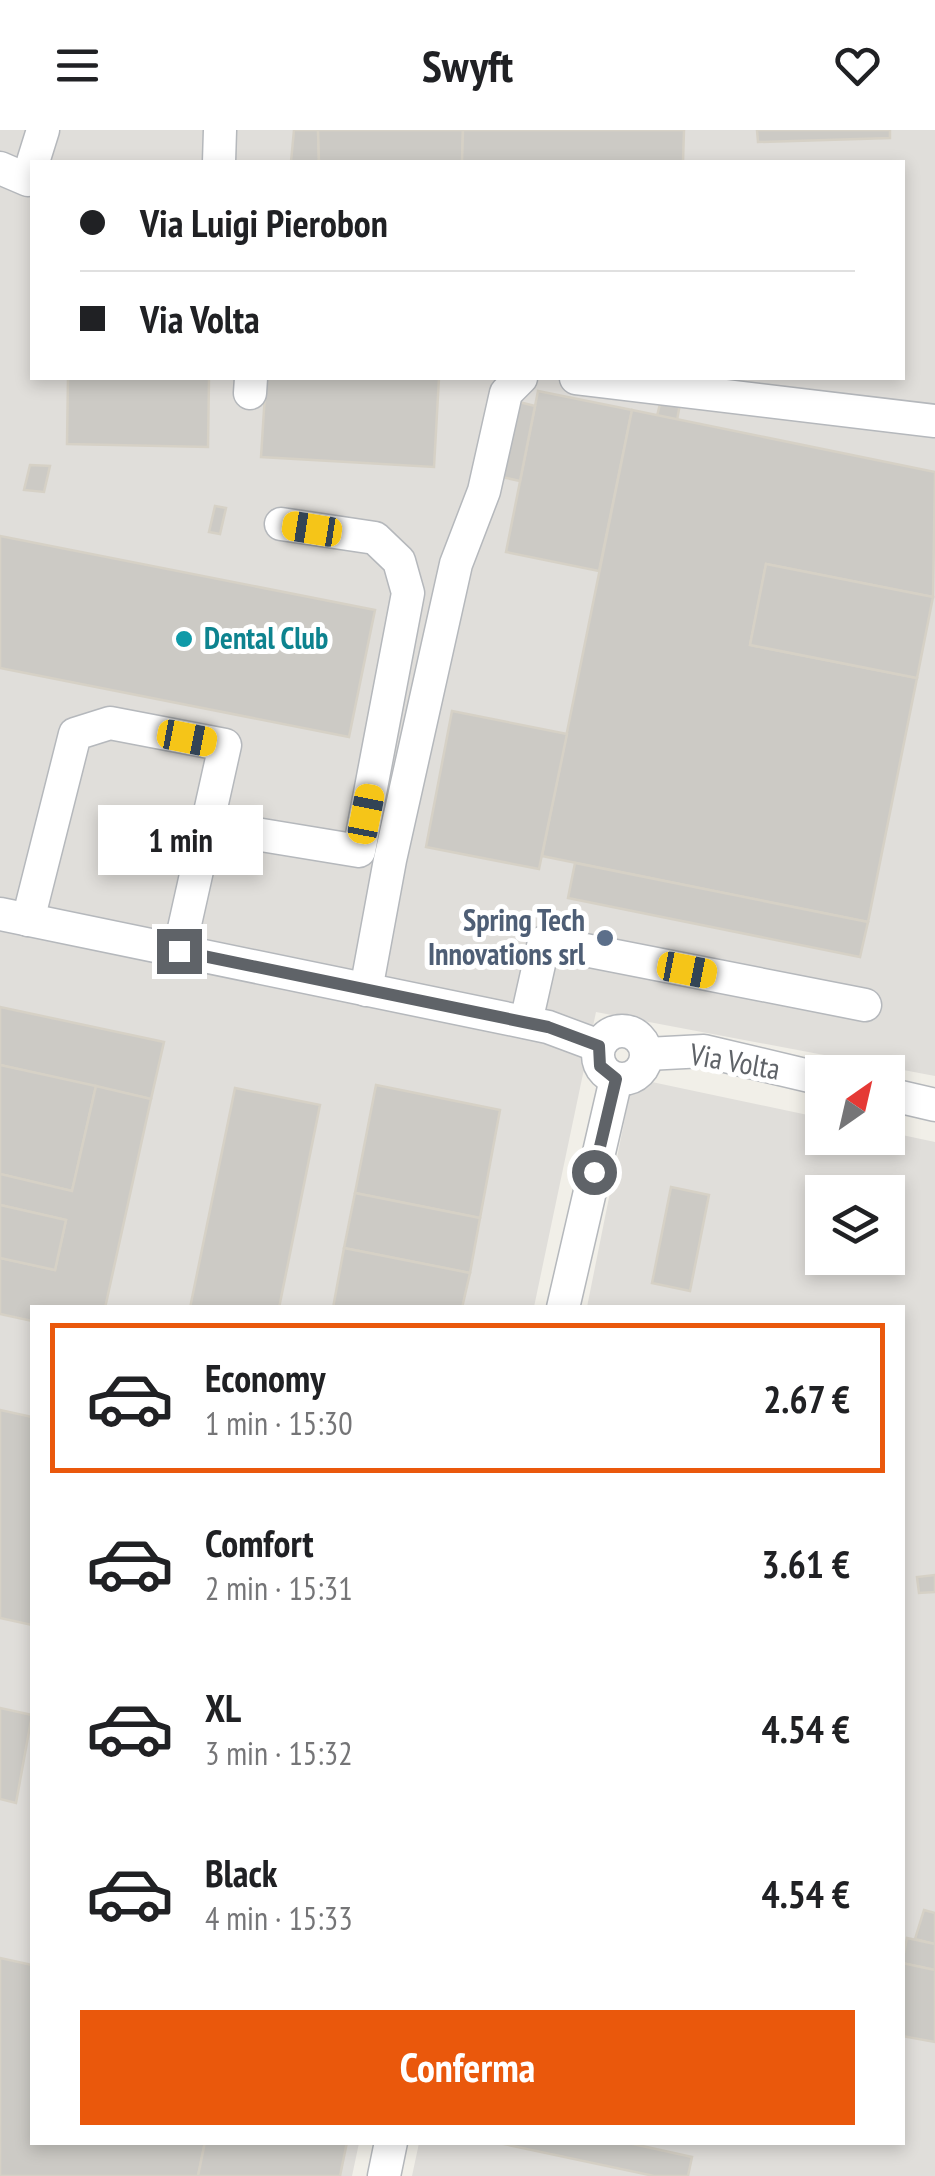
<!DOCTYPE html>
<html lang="it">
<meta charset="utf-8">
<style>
body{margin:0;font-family:"PT Sans Narrow",sans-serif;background:#f2f2f2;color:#202124;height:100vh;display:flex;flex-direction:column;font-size:38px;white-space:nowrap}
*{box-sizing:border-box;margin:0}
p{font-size:32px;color:#757577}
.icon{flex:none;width:55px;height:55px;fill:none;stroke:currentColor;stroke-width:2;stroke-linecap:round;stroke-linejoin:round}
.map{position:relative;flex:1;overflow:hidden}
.drawer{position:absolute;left:30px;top:1175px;width:875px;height:840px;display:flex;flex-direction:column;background:#fff;border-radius:0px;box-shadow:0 5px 15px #0003}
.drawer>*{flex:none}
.hud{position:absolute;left:30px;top:30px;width:875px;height:220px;border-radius:0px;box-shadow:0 5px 15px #0003;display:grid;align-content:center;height:220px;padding:0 50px;background:#fff}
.needle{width:65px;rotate:34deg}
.fabs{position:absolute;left:805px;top:925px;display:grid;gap:20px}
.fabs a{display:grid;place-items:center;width:100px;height:100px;border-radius:0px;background:#fff;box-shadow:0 5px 15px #0003;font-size:50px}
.end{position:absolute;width:45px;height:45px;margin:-22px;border:12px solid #5f6368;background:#fff;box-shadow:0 0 0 5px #fff}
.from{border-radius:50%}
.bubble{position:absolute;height:70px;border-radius:0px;background:#fff;box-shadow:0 5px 15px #0003;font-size:32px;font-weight:700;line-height:70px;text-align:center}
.car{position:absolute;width:30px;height:60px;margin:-30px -15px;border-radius:12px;box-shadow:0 0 8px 2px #0007;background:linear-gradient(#f5c518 24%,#345 0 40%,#f5c518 0 76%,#345 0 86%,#f5c518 0)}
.hud b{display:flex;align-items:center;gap:35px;height:95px;font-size:38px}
.hud b+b{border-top:2px solid #e0e0e0}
.hud i{width:25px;height:25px;background:#202124}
ul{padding:18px 0 0;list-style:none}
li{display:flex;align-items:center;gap:30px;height:150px;margin:0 20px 15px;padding:0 30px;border:5px solid transparent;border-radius:0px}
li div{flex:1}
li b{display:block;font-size:38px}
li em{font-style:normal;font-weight:700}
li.active{border-color:#ea580c}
li>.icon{width:90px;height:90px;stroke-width:1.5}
.action{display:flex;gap:20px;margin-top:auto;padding:20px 50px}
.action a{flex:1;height:115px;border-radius:0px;background:#ea580c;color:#fff;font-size:40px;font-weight:700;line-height:115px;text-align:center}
header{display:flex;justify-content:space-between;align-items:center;height:130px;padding:0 50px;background:#fff;font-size:45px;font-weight:700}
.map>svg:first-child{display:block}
.industrial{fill:#e0deda;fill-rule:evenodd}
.building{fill:#cccac5;stroke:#d6d1c6;stroke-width:2.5}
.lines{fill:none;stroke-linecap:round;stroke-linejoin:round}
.minor-casing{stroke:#b5b8bc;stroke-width:35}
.minor{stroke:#fff;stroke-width:32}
.route{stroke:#5f6368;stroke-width:12}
.culture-dot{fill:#0f9aa8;stroke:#fff;stroke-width:4}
.service-dot{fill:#5c6f8a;stroke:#fff;stroke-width:4}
.labels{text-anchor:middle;stroke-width:10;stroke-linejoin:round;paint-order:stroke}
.culture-label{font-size:30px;font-weight:bold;fill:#0d838f;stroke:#fff;text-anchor:start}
.service-label{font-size:30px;font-weight:bold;fill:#4e5e75;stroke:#fff;text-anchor:end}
.street-label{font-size:30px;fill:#5f6368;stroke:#fff}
</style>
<header><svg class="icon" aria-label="menu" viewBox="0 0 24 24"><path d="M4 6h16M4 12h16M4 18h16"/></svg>Swyft<svg class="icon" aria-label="heart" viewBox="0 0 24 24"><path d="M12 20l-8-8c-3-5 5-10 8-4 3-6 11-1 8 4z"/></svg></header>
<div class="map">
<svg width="935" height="2046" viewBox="0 0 935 2046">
<rect width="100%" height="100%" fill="#f1efe8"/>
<!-- industrial -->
<g class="industrial">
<path d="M0,0H935V946L596,882L534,1177L32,1178V2012L359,2013L352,2046H0ZM32,32H902V248H32Z"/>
<path d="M633,948L822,988V1008H888V1002L935,1012V2046H412L419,2013L902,2012V1178L587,1177ZM822,1062H888V1128H822Z"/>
</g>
<!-- building -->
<g class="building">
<polygon points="294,0 318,0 319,32 291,32"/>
<polygon points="318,0 463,0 462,32 319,32"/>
<polygon points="463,0 684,0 683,32 462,32"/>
<polygon points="757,0 890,0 890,8 758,12"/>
<polygon points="68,248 209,248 208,317 67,314"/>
<polygon points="266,248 439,248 434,337 261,327"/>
<polygon points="538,261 632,280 599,441 506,422"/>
<polygon points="661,270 680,274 677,290 657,286"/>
<polygon points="515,271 535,276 520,351 497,346"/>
<polygon points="632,280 935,342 933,467 766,434 750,515 917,548 868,792 542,726"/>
<polygon points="30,335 50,336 44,362 24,360"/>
<polygon points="215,376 226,378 220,404 209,402"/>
<polygon points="0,406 375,480 349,607 0,538"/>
<polygon points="766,434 933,467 917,548 750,515"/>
<polygon points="452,581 567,604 539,739 426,717"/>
<polygon points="575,733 868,792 860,827 568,768"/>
<polygon points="0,877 164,912 151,969 0,935"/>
<polygon points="0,935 96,956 72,1061 0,1044"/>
<polygon points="376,955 500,980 480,1088 355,1063"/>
<polygon points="96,956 151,969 105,1178 32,1178 32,1191 0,1184 0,1128 55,1140 66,1090 0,1075 0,1044 72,1061"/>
<polygon points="235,958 320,975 279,1178 190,1178"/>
<polygon points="671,1057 709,1065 690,1161 652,1153"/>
<polygon points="355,1063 480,1088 470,1143 344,1118"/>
<polygon points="0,1075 66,1090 55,1140 0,1128"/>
<polygon points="344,1118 470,1143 462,1178 333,1178"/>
<polygon points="0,1280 32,1287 32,1495 0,1488"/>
<polygon points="935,1445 935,1462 919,1463 917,1447"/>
<polygon points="0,1578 32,1585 16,1673 0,1669"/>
<polygon points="924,1780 935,1783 935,1814 915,1809"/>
<polygon points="907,1808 935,1814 935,1840 902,1833"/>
<polygon points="0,1828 32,1835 32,2012 205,2012 198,2046 0,2046"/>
<polygon points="902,1833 935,1840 935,1912 902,1906"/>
<polygon points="205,2012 347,2012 340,2046 198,2046"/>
<polygon points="624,2012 692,2027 688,2046 654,2046 499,2013"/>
</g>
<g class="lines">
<defs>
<g id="minor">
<polyline points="33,32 43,0"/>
<polyline points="219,32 220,0"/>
<polyline points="0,38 28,50"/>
<polyline points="576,248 935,291"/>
<polyline points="250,263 251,248"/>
<polyline points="207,696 359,721 408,463 399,431 375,408 281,394"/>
<polyline points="0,784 548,897 599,916"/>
<polyline points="28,790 75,604 110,593 225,615 179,821"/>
<polyline points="366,860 390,730 456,434 484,361 506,263 521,248"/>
<polyline points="526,892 544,812 865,875"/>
<circle cx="622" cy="925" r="24"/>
<polyline points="647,924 704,921 822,949"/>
<polyline points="888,964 935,975"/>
<polyline points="563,1178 616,949"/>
<polyline points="384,2046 391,2012"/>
</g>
</defs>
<!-- minor casing -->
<use href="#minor" class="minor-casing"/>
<!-- minor -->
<use href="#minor" class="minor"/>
</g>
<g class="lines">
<!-- route -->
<polyline class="route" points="179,821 548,897 599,916 600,936 616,949 594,1042"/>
</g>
<!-- markers -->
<circle class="culture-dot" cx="184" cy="509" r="10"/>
<circle class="service-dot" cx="605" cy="808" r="10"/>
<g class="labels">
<!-- culture labels -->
<g class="culture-label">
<text x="204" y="519">Dental Club</text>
</g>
<!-- service labels -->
<g class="service-label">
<text x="585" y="801">Spring Tech<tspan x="585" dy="34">Innovations srl</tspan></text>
</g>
<!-- street labels -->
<g class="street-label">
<text transform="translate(735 932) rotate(10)" y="10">Via Volta</text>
</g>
</g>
</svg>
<div class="fabs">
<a><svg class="needle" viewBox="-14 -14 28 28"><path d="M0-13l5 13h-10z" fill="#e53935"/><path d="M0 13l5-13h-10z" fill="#757577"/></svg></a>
<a><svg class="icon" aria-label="layers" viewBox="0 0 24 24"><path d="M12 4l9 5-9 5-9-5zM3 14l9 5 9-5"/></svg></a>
</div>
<i class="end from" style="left:594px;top:1042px"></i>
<i class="end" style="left:179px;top:821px"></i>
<div class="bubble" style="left:98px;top:675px;width:165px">1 min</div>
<i class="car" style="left:312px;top:399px;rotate:279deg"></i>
<i class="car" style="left:187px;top:608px;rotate:101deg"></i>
<i class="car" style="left:366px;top:684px;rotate:11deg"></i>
<i class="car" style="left:687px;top:840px;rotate:101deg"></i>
<div class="hud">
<b><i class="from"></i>Via Luigi Pierobon</b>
<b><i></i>Via Volta</b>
</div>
<section class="drawer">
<ul>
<li class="active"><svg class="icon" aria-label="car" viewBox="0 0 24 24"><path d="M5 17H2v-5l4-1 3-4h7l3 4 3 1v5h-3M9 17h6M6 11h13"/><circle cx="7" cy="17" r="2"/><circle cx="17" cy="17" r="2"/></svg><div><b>Economy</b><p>1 min · 15:30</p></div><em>2.67 €</em></li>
<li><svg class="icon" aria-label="car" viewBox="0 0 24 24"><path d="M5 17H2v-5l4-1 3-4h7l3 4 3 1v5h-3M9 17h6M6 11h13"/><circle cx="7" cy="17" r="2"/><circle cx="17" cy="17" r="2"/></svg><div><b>Comfort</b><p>2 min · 15:31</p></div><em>3.61 €</em></li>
<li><svg class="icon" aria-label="car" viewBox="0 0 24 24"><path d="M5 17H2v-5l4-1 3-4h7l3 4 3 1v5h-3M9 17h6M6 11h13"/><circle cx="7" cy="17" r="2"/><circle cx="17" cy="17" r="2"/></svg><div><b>XL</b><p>3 min · 15:32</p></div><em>4.54 €</em></li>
<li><svg class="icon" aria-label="car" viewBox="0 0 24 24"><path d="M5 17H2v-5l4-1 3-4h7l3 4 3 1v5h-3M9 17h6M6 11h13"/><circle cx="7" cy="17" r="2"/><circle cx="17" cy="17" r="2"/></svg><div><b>Black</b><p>4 min · 15:33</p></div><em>4.54 €</em></li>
</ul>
<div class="action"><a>Conferma</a></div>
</section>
</div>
